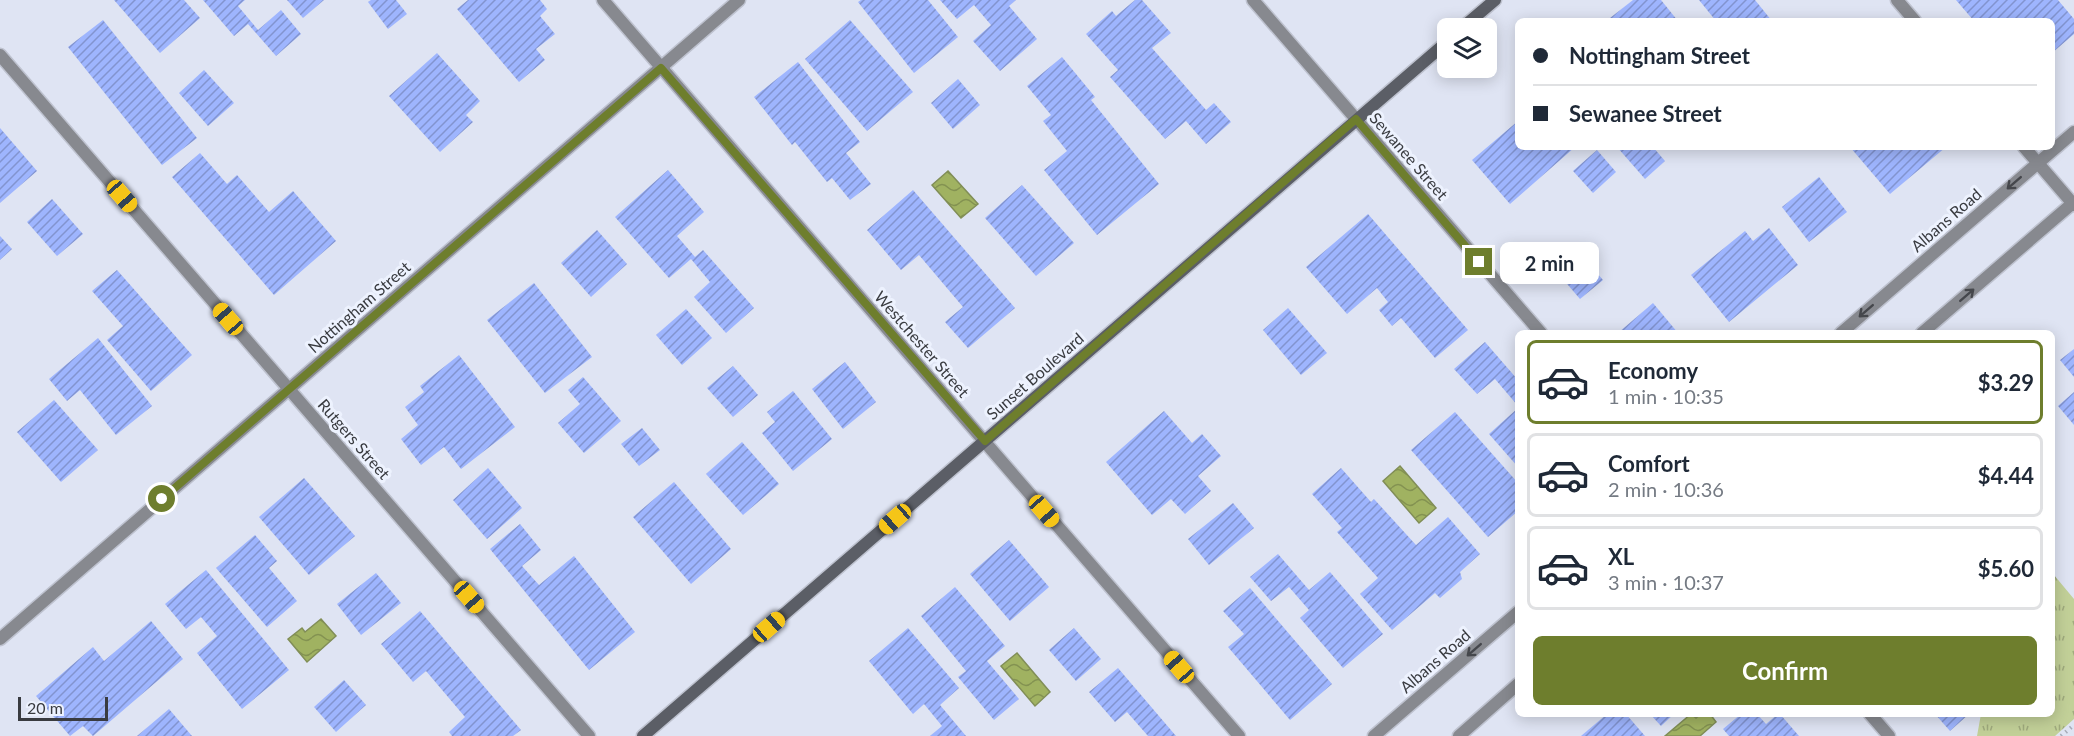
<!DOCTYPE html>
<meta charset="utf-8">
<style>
body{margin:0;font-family:Lato,sans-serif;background:#f2f2f3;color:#1f2937;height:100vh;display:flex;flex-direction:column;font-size:22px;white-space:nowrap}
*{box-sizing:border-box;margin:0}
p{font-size:20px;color:#747a83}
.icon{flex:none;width:33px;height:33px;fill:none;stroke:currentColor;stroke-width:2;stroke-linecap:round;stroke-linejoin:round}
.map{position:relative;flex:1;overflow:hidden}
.panel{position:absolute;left:1515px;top:330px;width:540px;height:387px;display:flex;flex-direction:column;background:#fff;border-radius:9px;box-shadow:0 3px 15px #0003}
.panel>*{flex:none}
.top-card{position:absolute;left:1515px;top:18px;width:540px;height:132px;border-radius:9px;box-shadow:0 3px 15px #0003;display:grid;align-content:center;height:132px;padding:0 18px;background:#fff}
.tools{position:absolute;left:1437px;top:18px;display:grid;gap:12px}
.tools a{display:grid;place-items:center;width:60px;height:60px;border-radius:9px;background:#fff;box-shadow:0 3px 15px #0003;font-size:30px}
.scale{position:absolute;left:18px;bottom:15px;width:90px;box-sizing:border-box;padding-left:6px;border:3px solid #393b40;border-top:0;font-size:16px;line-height:21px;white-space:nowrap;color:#393b40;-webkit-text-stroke:4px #edf2fe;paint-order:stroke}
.end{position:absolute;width:27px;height:27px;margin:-14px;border:8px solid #6e7e2d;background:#fff;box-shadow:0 0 0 3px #fff}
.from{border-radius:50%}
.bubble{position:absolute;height:42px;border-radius:9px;background:#fff;box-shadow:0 3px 15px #0003;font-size:20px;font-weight:700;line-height:42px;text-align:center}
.car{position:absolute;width:18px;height:36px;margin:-18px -9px;border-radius:8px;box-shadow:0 0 4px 2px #0007;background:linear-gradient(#f5c518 24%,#345 0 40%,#f5c518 0 76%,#345 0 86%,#f5c518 0)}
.top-card b{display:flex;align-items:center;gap:21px;height:57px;font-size:22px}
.top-card b+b{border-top:2px solid #e0e1e3}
.top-card i{width:15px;height:15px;background:#1f2937}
ul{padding:10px 0 0;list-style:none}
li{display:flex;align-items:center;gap:18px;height:84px;margin:0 12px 9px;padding:0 6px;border:3px solid #e0e1e3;border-radius:9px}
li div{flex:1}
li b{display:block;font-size:22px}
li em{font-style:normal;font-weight:700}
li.current{border-color:#6e7e2d}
li>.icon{width:54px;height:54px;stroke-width:1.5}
.action{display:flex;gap:12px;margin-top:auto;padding:12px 18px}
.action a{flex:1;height:69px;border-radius:9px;background:#6e7e2d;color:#fff;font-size:24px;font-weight:700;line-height:69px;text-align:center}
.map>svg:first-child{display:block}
.grass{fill:url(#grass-tufts)}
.water{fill:url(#water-waves);stroke:#818e57;stroke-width:1.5}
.building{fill:url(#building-hatch)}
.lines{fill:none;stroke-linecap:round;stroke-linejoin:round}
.street-casing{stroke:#bec2cf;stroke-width:15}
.secondary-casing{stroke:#bec2cf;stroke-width:15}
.path{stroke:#a7abb7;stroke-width:4;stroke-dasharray:1.5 4.5;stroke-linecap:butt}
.street{stroke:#87898f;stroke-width:12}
.secondary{stroke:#5b5e66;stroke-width:12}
.oneway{stroke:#45474c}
.route{stroke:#6e7e2d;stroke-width:8}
.labels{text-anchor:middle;stroke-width:6;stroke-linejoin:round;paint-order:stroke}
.street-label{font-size:16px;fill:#393b40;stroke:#edf2fe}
</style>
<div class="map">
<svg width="2074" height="736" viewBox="0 0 2074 736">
<defs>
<pattern id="grass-tufts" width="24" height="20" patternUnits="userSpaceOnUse" patternTransform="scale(1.5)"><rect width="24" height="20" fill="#c2d098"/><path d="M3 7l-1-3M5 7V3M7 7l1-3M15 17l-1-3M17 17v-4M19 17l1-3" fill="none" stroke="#9faa7d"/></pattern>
<pattern id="water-waves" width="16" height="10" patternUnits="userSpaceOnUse" patternTransform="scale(1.5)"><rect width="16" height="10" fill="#a0b261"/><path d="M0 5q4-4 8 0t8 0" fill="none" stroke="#839251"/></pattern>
<pattern id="building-hatch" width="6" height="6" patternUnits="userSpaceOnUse" patternTransform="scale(1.5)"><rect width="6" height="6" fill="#9eb5fe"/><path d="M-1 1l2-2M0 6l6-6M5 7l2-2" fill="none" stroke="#8294cf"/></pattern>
</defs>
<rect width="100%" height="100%" fill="#dfe4f3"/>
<!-- grass -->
<polygon class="grass" points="2054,575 2074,599 2074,719 2055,736 1977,736 1981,714 2052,714 2052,577"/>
<!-- water -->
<g class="water">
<polygon points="948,171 978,204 961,218 932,185"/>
<polygon points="1400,466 1436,508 1419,523 1383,481"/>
<polygon points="321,619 336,636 307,662 288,639 302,628 305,632"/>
<polygon points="1017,653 1050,692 1035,706 1001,666"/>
<polygon points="1691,714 1696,718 1701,714 1710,714 1716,722 1700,736 1665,736"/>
</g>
<!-- building -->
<g class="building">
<polygon points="114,0 184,0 200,18 160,53"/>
<polygon points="203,0 245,0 238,6 258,30 281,10 301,34 276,56 248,24 234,36"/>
<polygon points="287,0 324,0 303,18"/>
<polygon points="371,0 396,0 407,14 388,29 368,2"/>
<polygon points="468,0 540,0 547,9 540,16 555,34 536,49 545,60 519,82 457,9"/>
<polygon points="861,0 928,0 958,37 914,73 858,2"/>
<polygon points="940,0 1016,0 1009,6 1037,39 1000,71 973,41 991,25 974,5 957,19"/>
<polygon points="1135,0 1142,0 1171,33 1152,48 1206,110 1214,103 1231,122 1206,144 1186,121 1165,139 1110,77 1118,70 1086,34 1112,11 1116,16"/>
<polygon points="1633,0 1661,0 1678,21 1613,21 1610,18"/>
<polygon points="1699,0 1755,0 1772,21 1716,21"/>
<polygon points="1956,0 2058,0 2074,19 2074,34 2052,53 2052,21 1974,21"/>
<polygon points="103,20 197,138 162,165 68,47"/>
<polygon points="850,20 913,92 867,131 805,59"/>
<polygon points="437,53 480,101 466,115 473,122 440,152 389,96"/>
<polygon points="1062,57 1095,97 1091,100 1159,184 1097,235 1044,170 1067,151 1043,121 1051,115 1027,86"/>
<polygon points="798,62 860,142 846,153 871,184 850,200 832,178 827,182 795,142 792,145 754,97"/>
<polygon points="204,70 234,103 208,126 179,93"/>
<polygon points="958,79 980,105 953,129 931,103"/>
<polygon points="1518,121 1518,147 1575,147 1510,204 1472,160"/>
<polygon points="0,128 37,171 0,203"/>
<polygon points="1617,147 1653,147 1665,161 1645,179"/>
<polygon points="1850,147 1946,147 1890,194"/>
<polygon points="1597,150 1616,172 1593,193 1573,171"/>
<polygon points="200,153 227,184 237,175 269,212 293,191 336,241 274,295 172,177"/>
<polygon points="668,170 704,212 677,236 695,257 703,250 754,308 726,333 694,297 710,282 691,259 669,278 615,217"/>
<polygon points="1819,177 1847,212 1809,242 1782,207"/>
<polygon points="1022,185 1074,243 1036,276 985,218"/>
<polygon points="913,190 1015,308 968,348 945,322 963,307 919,255 901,270 867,230"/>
<polygon points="52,199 83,234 57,256 27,222"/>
<polygon points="1368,214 1468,330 1435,358 1401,318 1392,326 1379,310 1388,302 1377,288 1347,314 1306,267"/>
<polygon points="1769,228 1798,265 1729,322 1691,275 1745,231 1753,241"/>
<polygon points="597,230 627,264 591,297 561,263"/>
<polygon points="0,236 12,249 0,260"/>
<polygon points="1585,259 1603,280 1580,299 1562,278"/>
<polygon points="117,270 192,355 151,391 107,340 123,326 92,291"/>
<polygon points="534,283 592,357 545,393 487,320"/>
<polygon points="1653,303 1678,333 1618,333"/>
<polygon points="1288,308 1327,353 1301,375 1263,330"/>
<polygon points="686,309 712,338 682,365 656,335"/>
<polygon points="98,338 152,406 116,435 80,390 67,401 49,379"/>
<polygon points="1485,342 1518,380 1518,406 1495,379 1477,394 1454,369"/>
<polygon points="2074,349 2074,377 2060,360"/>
<polygon points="459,355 515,427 461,469 444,447 421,465 401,439 418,425 405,407 424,392 420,386"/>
<polygon points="845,362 876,402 843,429 812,389"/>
<polygon points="733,366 758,395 733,417 707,388"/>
<polygon points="583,377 621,421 584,453 558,423 580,404 568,390"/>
<polygon points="793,391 832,439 793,471 762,433 775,422 767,412"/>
<polygon points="2074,392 2074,425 2058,406"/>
<polygon points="54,400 98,450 61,482 17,432"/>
<polygon points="1518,408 1518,467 1489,434"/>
<polygon points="1164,411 1192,443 1202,434 1221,456 1198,476 1211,491 1185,514 1171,499 1152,515 1106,462"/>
<polygon points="1455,412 1518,483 1518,511 1488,537 1411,450"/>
<polygon points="642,428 660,450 639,466 621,444"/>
<polygon points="742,442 779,484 743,515 706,474"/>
<polygon points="488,468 522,508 487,539 453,500"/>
<polygon points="1341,468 1371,502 1374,499 1416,545 1448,517 1480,554 1460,572 1462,579 1440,598 1435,593 1392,630 1360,594 1378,578 1337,532 1342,528 1312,494"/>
<polygon points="304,478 355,536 309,575 259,517"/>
<polygon points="674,482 731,549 691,584 633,517"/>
<polygon points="1233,503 1254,528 1209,565 1188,539"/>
<polygon points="520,524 541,550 522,566 539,585 574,556 635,632 589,670 490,549"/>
<polygon points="255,535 277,561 269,568 297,601 267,627 216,568"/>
<polygon points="1009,540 1049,587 1010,621 970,574"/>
<polygon points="1278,554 1309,590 1330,572 1383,634 1343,668 1300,618 1309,610 1289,587 1271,601 1250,577"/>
<polygon points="206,570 289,670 242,709 197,653 217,636 201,617 186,629 165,604"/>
<polygon points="376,573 401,603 361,635 337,604"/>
<polygon points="955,587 1005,646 987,661 1019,699 994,720 958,677 966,671 921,616"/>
<polygon points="1250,588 1332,684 1290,720 1228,647 1244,634 1223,611"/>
<polygon points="420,611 521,730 513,736 452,736 449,732 465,717 426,671 413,682 381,644"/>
<polygon points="151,621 183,659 93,736 83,726 70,736 36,696 93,647 104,661"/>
<polygon points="908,628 959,688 940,705 966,736 930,736 942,726 924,704 913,714 869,661"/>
<polygon points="1074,628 1101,659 1076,681 1049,650"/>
<polygon points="1118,668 1176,736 1148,736 1127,712 1115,722 1089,692"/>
<polygon points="344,680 366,705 336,732 314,707"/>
<polygon points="169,709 192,736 137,736"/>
<polygon points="1607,714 1626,714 1645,736 1581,736"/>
<polygon points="1650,714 1674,714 1661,726"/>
<polygon points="1741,714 1757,714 1766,724 1778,714 1780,714 1799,736 1729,736 1723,729"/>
<polygon points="1935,714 1969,714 1950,731"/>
</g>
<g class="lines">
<defs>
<g id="street">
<polyline points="603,0 1239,736"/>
<polyline points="1253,0 1541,333"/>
<polyline points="1897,0 1915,21"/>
<polyline points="0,55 589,736"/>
<polyline points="2024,147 2074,205"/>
<polyline points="1841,333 2074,132"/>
<polyline points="1922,333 2074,202"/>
<polyline points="0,639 739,0"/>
<polyline points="1870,714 1889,736"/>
<polyline points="1374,736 1518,612"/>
<polyline points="1459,736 1518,684"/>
</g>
<g id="secondary">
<polyline points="1462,28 1495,0"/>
<polyline points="643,736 1448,41"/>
</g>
</defs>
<!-- street casing -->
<use href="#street" class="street-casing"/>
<!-- secondary casing -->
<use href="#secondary" class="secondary-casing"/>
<!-- path -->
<polyline class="path" points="2061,736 2074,725"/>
<!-- street -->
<use href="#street" class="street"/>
<!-- secondary -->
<use href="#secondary" class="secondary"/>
</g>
<!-- one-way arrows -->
<defs><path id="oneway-shaft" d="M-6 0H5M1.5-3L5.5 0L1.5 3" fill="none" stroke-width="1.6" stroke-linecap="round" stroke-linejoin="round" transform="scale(1.5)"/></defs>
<g class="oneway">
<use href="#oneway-shaft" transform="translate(2014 183) rotate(139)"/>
<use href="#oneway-shaft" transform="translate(1967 295) rotate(-41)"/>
<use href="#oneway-shaft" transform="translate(1866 311) rotate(139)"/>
<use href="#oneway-shaft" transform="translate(1474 650) rotate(139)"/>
</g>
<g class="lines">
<!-- route -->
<polyline class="route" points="162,499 661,68 985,441 1356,119 1479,262"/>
</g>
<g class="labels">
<!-- street labels -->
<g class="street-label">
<text transform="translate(1409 156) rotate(49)" y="6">Sewanee Street</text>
<text transform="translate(1946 220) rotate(-41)" y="6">Albans Road</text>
<text transform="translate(359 307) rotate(-41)" y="6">Nottingham Street</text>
<text transform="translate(922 344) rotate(49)" y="6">Westchester Street</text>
<text transform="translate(1035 376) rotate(-41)" y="6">Sunset Boulevard</text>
<text transform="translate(354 439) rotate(49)" y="6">Rutgers Street</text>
<text transform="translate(1435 661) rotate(-41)" y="6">Albans Road</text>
</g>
</g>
</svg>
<div class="tools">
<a><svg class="icon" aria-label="layers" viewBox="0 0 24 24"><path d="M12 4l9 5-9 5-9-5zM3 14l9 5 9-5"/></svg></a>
</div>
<div class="scale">20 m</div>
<i class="end from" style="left:162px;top:499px"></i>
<i class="end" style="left:1479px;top:262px"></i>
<div class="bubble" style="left:1500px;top:242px;width:99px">2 min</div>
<i class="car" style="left:122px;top:196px;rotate:139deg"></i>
<i class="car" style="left:228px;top:319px;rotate:319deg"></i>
<i class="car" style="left:1044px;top:511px;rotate:139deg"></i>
<i class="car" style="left:895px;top:519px;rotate:229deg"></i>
<i class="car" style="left:469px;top:597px;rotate:139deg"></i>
<i class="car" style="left:769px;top:627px;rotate:49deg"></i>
<i class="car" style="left:1179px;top:667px;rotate:319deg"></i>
<div class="top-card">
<b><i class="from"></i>Nottingham Street</b>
<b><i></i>Sewanee Street</b>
</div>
<section class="panel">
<ul>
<li class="current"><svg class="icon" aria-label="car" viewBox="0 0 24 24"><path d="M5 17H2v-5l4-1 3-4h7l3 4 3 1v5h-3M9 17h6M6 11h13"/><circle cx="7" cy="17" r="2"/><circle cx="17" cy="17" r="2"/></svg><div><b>Economy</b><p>1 min · 10:35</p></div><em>$3.29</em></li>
<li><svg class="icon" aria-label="car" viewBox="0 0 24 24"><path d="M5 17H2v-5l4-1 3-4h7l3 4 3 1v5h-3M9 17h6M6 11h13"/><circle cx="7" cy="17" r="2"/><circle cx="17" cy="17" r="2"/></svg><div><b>Comfort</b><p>2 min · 10:36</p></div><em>$4.44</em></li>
<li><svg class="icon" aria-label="car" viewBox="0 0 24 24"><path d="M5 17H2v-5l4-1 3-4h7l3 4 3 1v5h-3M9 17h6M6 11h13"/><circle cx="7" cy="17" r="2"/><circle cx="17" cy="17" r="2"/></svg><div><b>XL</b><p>3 min · 10:37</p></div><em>$5.60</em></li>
</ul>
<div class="action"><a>Confirm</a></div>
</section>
</div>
